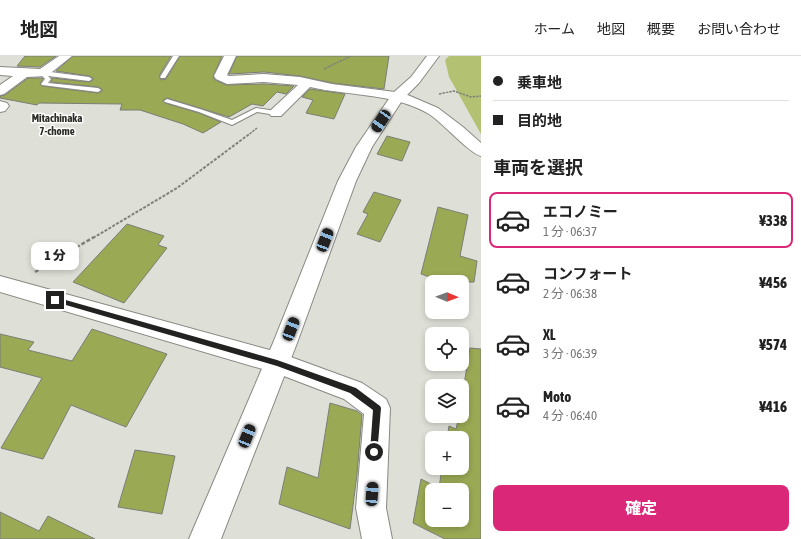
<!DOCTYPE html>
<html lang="ja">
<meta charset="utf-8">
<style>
body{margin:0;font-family:"Asap Condensed","Noto Sans JP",sans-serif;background:#f2f2f2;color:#222;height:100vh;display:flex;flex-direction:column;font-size:15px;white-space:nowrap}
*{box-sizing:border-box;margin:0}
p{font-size:13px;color:#767676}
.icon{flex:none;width:22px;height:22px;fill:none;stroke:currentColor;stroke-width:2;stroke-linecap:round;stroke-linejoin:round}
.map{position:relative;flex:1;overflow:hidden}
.panel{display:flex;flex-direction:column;background:#fff;width:320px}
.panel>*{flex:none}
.guide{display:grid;align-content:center;height:88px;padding:0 12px;background:#fff}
.needle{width:26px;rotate:91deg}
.fabs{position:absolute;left:425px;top:219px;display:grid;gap:8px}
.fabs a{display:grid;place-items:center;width:44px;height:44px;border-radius:8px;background:#fff;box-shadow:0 2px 6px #0003;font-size:20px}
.end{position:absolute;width:18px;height:18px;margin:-9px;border:5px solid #222320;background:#fff;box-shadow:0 0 0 2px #fff}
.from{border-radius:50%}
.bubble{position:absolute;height:28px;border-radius:8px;background:#fff;box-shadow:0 2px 6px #0003;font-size:13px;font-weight:800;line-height:28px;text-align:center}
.car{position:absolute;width:12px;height:24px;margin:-12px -6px;border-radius:5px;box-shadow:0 0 3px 1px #0007;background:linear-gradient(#222 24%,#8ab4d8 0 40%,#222 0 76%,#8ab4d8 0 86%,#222 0)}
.guide b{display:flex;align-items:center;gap:14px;height:38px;font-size:15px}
.guide b+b{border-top:1px solid #e0e0e0}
.guide i{width:10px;height:10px;background:#222}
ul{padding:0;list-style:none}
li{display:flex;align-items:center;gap:12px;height:56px;margin:0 8px 6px;padding:0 4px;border:2px solid transparent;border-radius:8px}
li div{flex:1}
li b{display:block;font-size:15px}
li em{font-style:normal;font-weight:800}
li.selected{border-color:#db2777}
li>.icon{width:36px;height:36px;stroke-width:1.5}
h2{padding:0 12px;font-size:18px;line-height:48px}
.button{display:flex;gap:8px;margin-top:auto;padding:8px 12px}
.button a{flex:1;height:46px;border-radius:8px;background:#db2777;color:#fff;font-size:16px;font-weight:800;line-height:46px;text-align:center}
header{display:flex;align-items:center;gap:24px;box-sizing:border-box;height:56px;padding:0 20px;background:#fff;border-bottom:1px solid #e0e0e0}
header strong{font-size:19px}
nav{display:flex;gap:22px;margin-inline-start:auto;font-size:14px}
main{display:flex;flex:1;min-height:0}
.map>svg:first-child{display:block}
.green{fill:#b3c272}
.building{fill:#99a954;stroke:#7b7d76;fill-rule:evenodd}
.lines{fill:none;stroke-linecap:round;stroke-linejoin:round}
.lane-casing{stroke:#878982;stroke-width:2}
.street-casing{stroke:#878982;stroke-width:2}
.secondary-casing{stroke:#878982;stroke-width:2}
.path-far2{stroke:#7f817b;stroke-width:1.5;stroke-dasharray:2.5 1;stroke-linecap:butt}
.path-far1{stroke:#7f817b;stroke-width:2;stroke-dasharray:3 1.5;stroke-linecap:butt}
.path{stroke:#7f817b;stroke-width:2.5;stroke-dasharray:4 2;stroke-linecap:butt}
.lane{fill:#fff;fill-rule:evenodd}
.street{fill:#fff;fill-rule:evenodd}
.secondary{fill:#fff;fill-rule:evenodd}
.route{fill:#222320}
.labels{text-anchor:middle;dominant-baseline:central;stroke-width:3;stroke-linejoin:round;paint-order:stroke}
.far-neighbourhood-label{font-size:11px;font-weight:bold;fill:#2b2d26;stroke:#fff}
</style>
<header>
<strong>地図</strong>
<nav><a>ホーム</a><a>地図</a><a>概要</a><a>お問い合わせ</a></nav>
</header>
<main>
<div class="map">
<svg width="481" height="483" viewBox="0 0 481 483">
<rect width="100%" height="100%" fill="#dee0d7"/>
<path class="green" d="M 449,0 L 481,0 L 481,78 L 449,21 L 445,4 Z"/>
<path class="building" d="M 25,0 L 56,0 L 40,11 L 17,10 Z
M 73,0 L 171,0 L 159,20 L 161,24 L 166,23 L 180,0 L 222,0 L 213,21 L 215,24 L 226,29 L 264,28 L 294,30 L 286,38 L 277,36 L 263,50 L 252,48 L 229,61 L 167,42 L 163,44 L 165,47 L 199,57 L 221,66 L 203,77 L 183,68 L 140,54 L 120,54 L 122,48 L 39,47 L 37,49 L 0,42 L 0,40 L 5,39 L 28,22 L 42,22 L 43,23 L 40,28 L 42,30 L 98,37 L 102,35 L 102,33 L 98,31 L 51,26 L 52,22 L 89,26 L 93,24 L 93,22 L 89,20 L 56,15 Z
M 237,0 L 389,0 L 384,33 L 332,27 L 300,20 L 264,16 L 229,18 Z
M 310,33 L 345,38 L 334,63 L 306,57 L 313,44 L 302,41 Z
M 387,80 L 410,86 L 402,105 L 377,98 Z
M 374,136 L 401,144 L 380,186 L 357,178 L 368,158 L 363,156 Z
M 438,151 L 468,159 L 460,200 L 477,205 L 474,226 L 444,226 L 421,218 Z
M 127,168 L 164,180 L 158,189 L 167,192 L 124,247 L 73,226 Z
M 92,273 L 167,298 L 126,371 L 71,349 L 43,403 L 1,392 L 42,322 L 0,311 L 0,278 L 34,286 L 28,294 L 72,305 Z
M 470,292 L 481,293 L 481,483 L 445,483 L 413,467 L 421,423 L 439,432 L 442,412 L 462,412 L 462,382 L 447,382 L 449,370 L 456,373 L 459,360 L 462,360 L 462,341 ZM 432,434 L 462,434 L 462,464 L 432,464 Z
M 330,347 L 357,355 L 362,359 L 357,418 L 350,473 L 279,448 L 287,411 L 318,422 Z
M 135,394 L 175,400 L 162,458 L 118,451 Z
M 0,456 L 39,475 L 48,460 L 95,483 L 0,483 Z"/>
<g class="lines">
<defs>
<path id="lane" d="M 173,0 L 179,0 L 165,22 L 161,22 L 160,21 Z
M 43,15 L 89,21 L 92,23 L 89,25 L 48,20 L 51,23 L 48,27 L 98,32 L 101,34 L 98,36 L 42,29 L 41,28 L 45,23 L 40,17 Z
M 167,43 L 203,54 L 232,64 L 256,52 L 276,55 L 280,57 L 276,59 L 257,56 L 232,69 L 199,56 L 165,46 L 164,45 Z"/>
<path id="street" d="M 59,0 L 72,0 L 47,20 L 27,21 L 4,38 L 0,39 L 0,29 L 13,20 L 0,19 L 0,11 L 40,13 Z
M 224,0 L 236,0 L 227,19 L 229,20 L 264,18 L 300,21 L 332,28 L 403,37 L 438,52 L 463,71 L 481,87 L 481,100 C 469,97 443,67 429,58 C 394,37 349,40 310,31 L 281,60 L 271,60 L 269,57 L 271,54 L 298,29 L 264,26 L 227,28 L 216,23 L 214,20 Z
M 0,45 L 7,47 L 9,50 L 5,55 L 0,56 Z
M 0,220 L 277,296 L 362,327 L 386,343 L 390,352 L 386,452 L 392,483 L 362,483 L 356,452 L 364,358 L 344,343 L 276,317 L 0,236 Z"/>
<path id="secondary" d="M 427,0 L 439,0 L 419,27 L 403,43 L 372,91 L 356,125 L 297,287 L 221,483 L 189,483 L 273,287 L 338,125 L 356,91 L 393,37 L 411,21 Z"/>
</defs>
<use href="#lane" class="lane-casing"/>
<use href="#street" class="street-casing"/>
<use href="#secondary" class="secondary-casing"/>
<path class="path-far2" d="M 324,13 L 351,0
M 439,38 L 454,35 L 471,41 L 481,40
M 247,80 L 257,72"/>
<path class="path-far1" d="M 93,182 L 177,132 L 248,79"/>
<path class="path" d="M 35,216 L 94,181"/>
<use href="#lane" class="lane"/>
<use href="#street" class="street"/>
<use href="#secondary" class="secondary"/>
</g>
<path class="route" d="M 55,241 L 277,304 L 356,332 L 380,350 L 381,352 L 377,399 L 374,401 L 371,399 L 370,396 L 373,354 L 350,337 L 277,310 L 52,245 L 51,244 Z"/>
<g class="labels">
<g class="far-neighbourhood-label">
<text x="57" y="62">Mitachinaka<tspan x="57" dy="13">7-chome</tspan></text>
</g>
</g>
</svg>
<div class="fabs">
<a><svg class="needle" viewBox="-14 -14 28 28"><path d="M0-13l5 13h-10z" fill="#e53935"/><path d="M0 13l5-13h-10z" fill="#767676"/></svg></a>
<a><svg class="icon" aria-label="locate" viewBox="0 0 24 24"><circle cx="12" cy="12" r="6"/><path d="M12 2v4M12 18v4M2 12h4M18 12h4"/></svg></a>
<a><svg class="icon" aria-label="layers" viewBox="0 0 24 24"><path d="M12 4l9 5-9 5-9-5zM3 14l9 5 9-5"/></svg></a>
<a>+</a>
<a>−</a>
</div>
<i class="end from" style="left:374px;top:396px"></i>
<i class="end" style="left:55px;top:244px"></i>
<div class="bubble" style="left:31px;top:186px;width:48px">1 分</div>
<i class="car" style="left:381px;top:65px;rotate:214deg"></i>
<i class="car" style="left:325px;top:184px;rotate:21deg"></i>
<i class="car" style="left:291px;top:273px;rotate:21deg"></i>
<i class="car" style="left:247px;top:380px;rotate:22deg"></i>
<i class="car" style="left:372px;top:438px;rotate:4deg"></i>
</div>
<section class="panel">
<div class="guide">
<b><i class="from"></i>乗車地</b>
<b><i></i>目的地</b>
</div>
<h2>車両を選択</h2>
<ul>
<li class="selected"><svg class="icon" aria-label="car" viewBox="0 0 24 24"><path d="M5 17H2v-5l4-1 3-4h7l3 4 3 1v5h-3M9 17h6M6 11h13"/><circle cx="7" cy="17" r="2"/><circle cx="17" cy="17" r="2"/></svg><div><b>エコノミー</b><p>1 分 · 06:37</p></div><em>¥338</em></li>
<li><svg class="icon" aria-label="car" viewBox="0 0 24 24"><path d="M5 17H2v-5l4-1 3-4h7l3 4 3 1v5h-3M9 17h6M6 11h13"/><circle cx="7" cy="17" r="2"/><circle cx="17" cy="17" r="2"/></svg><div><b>コンフォート</b><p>2 分 · 06:38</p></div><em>¥456</em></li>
<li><svg class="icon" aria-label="car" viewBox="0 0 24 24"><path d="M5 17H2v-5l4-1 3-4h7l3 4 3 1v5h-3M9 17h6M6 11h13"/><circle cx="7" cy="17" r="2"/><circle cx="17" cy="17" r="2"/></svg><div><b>XL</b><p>3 分 · 06:39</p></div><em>¥574</em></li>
<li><svg class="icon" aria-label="car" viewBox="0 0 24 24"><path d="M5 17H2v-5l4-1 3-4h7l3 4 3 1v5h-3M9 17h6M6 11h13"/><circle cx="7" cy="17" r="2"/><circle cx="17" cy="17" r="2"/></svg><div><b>Moto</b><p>4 分 · 06:40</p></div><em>¥416</em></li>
</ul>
<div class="button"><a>確定</a></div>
</section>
</main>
